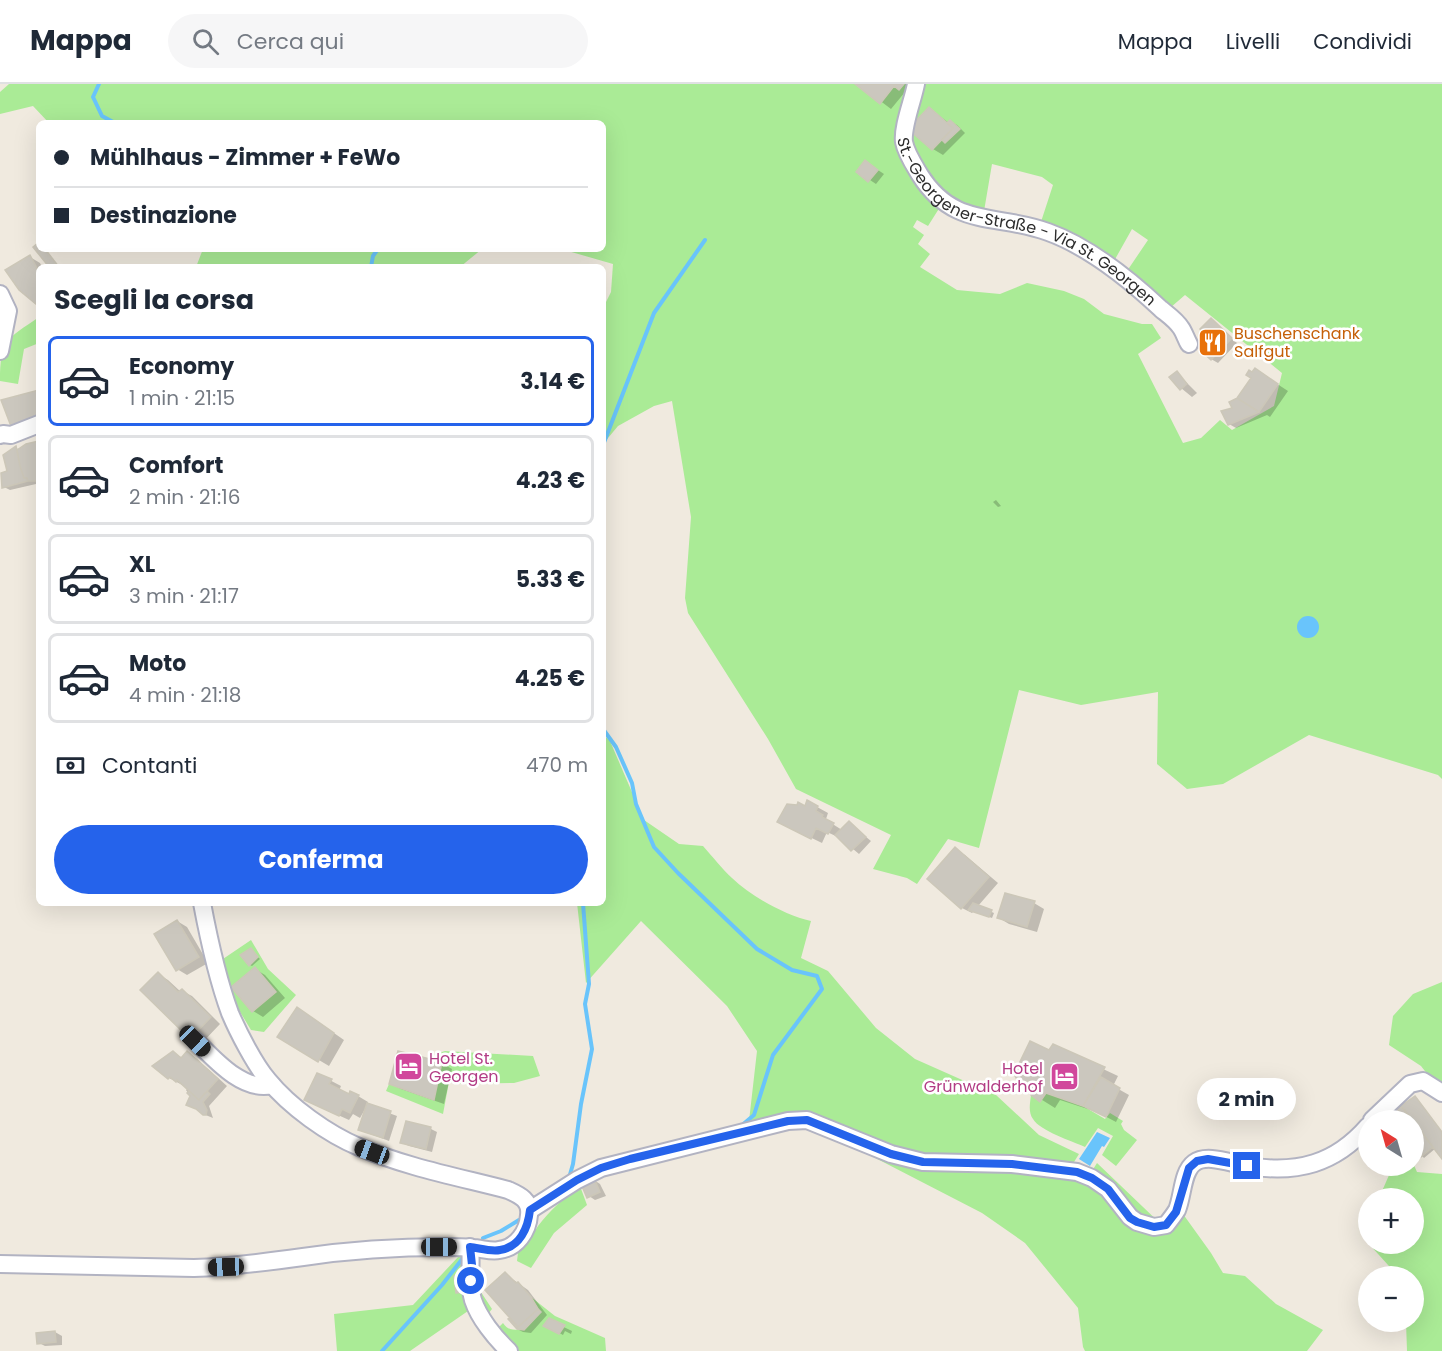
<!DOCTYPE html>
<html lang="it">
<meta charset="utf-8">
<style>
body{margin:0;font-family:Poppins,sans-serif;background:#f6f6f7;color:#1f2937;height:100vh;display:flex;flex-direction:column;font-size:22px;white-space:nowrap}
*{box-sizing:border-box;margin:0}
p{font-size:20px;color:#747a83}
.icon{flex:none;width:33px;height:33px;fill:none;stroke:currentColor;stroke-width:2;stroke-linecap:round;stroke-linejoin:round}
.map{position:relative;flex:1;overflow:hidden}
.panel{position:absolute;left:36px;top:180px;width:570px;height:642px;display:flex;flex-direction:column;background:#fff;border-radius:9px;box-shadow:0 6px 24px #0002}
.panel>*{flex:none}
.banner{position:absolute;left:36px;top:36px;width:570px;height:132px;border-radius:9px;box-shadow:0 6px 24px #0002;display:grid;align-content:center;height:132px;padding:0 18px;background:#fff}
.needle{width:39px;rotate:323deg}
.controls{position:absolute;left:1358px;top:1026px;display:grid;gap:12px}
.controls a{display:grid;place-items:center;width:66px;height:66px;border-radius:50%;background:#fff;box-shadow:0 6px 24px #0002;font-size:30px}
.end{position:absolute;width:27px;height:27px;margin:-14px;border:8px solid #2563eb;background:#fff;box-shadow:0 0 0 3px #fff}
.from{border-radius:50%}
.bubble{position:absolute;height:42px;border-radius:21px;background:#fff;box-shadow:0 6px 24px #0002;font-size:20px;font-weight:700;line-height:42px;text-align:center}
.car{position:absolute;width:18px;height:36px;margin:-18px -9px;border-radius:8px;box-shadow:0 0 4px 2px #0007;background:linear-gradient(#222 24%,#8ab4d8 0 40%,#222 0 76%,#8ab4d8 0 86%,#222 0)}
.banner b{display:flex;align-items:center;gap:21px;height:57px;font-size:22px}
.banner b+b{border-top:2px solid #e0e1e3}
.banner i{width:15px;height:15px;background:#1f2937}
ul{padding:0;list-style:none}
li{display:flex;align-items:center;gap:18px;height:90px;margin:0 12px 9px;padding:0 6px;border:3px solid #e0e1e3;border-radius:9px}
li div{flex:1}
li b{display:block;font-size:22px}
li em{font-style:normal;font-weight:700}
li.on{border-color:#2563eb}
li>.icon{width:54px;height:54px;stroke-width:1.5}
h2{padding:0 18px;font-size:27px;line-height:72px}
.pay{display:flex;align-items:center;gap:15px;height:66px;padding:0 18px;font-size:22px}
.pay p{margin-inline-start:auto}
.button{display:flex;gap:12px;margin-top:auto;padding:12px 18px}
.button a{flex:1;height:69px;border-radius:36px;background:#2563eb;color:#fff;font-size:24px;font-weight:700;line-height:69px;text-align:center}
header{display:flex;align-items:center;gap:36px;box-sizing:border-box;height:84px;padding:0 30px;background:#fff;border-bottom:2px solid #e0e1e3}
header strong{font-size:28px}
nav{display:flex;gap:33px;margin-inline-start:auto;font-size:21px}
.search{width:420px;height:54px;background:#f6f6f7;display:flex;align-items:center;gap:15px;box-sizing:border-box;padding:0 21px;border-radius:33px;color:#747a83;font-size:22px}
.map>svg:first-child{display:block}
.green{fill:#aaeb96;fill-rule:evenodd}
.water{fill:#69c4fb}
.shadow{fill:#0003}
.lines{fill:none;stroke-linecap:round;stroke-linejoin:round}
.stream{stroke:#69c4fb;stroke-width:4}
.building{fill:#cbc7be;stroke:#ccc7b8;stroke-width:1.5}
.minor-casing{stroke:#b2b3c2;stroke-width:20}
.minor{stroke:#fff;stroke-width:16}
.route{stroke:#2563eb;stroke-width:8}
.labels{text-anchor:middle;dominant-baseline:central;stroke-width:5;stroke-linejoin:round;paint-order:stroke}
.street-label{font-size:16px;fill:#2d2d2d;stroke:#fff}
.food-label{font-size:16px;fill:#c56008;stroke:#fff;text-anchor:start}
.hotel-label{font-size:16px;fill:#b23c85;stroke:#fff;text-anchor:start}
</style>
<header>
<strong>Mappa</strong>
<div class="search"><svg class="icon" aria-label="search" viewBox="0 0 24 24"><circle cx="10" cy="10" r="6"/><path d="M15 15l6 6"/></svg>Cerca qui</div>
<nav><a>Mappa</a><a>Livelli</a><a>Condividi</a></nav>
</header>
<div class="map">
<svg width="1442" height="1267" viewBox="0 0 1442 1267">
<rect width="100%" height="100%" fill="#f0eadf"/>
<path class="green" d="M 9,0 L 1442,0 L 1442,695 L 1438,691 L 1309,651 L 1223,700 L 1187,705 L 1157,680 L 1158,608 L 1081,621 L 1019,606 L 979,764 L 948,755 L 917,800 L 907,794 L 873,785 L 891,751 L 796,705 L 768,655 L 688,529 L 685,514 L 691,433 L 672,317 L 654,322 L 618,342 L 603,360 L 603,224 L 611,208 L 613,180 L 561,165 L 603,165 L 603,39 L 49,39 L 33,22 L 0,30 L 0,8 ZM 992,80 L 1042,93 L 1053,101 L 1038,147 L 1109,186 L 1132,145 L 1148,156 L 1127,187 L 1163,230 L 1185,211 L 1282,289 L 1274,322 L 1232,346 L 1220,336 L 1201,354 L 1183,359 L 1138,270 L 1161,254 L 1152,240 L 1142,240 L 1104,230 L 1084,215 L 1064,207 L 1027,199 L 1000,210 L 957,206 L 920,183 L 930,170 L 918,160 L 924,151 L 913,143 L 917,136 L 928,142 L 940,123 L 982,139 Z
M 203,165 L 482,165 L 460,183 L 196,183 Z
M 39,233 L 39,259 L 24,265 L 18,300 L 0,297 C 0,256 7,255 39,233 Z
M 603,650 L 610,657 L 644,736 L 679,760 L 703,762 C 713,773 722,785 732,794 C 752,813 785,831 811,837 L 801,874 L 828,887 L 876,944 L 915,975 L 996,1011 L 1039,1051 L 1079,1070 L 1074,1078 L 1092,1087 L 1097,1079 L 1165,1144 L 1183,1130 L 1211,1169 L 1223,1189 L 1245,1192 L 1276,1220 L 1323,1246 L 1307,1267 L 1085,1267 L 1083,1263 L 1078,1224 L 1025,1159 L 982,1129 L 825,1048 L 749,1037 L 757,967 L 727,922 L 641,837 L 586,899 L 577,819 L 603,819 Z
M 251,856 L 268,885 L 296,911 L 264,948 L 251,946 L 231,913 L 220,877 Z
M 1442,898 L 1442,1009 L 1421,982 L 1389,961 L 1393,932 L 1413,910 Z
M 445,967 L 533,972 L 540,992 L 514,999 L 458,1000 L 449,998 L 443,1030 L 386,1007 L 389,1000 L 434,1015 L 442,978 L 436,976 L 439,969 Z
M 1046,1009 L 1083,1022 L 1105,1035 L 1110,1029 L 1123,1037 L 1121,1040 L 1124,1046 L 1137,1056 L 1116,1082 L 1102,1071 L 1113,1052 L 1098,1044 L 1085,1063 C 1072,1057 1040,1047 1033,1035 C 1028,1028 1030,1019 1031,1011 L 1040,1017 Z
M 1413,1079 L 1417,1088 L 1442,1090 L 1442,1267 L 1407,1267 L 1406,1238 L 1413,1238 L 1413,1192 L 1398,1192 L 1369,1160 L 1413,1160 L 1413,1114 L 1379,1114 L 1393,1082 L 1413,1082 Z
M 580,1102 L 587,1121 L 554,1149 L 531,1184 L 517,1177 L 518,1169 C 529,1159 530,1154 538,1142 C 550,1126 564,1114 580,1102 Z
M 459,1172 L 469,1178 L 468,1227 L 410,1267 L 337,1267 L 334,1230 L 413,1221 Z
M 478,1176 L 479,1205 L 492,1225 L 488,1230 L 498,1244 L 503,1239 C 509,1248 515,1245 524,1246 L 541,1228 L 531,1213 L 555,1232 L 605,1254 L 606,1267 L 509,1267 L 479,1229 Z"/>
<path class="water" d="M1297 543a11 11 0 1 1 22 0a11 11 0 1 1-22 0Z
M 1097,1048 L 1110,1054 L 1104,1063 L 1102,1062 L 1090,1082 L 1079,1075 Z"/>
<path class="shadow" d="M 858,0 L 919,0 L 910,11 L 905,8 L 891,25 Z
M 929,24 L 949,39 L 950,37 L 957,41 L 965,49 L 943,71 L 933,65 Z
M 872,82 L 884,90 L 876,100 L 858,88 Z
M 30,173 L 40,179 L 42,183 L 39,183 L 39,221 L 20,205 Z
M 1211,236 L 1237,259 L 1218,279 L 1211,275 L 1207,250 Z
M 1177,289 L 1197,309 L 1192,313 L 1181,304 Z
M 1252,290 L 1265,292 L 1288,307 L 1270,333 L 1267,331 L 1236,344 L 1229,340 L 1233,325 L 1237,315 L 1253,293 Z
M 39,358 L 39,402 L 36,400 L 10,406 L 4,403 L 16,364 L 20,366 Z
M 996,416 L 1001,422 L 998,423 L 993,418 Z
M 808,718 L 828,729 L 826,735 L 831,739 L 842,746 L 849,739 L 871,757 L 859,770 L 840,754 L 827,748 L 822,759 L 789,743 L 806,724 Z
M 955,765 L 965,771 L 998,799 L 978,822 L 994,829 L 992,834 L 974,827 L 972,829 L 962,824 L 929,795 Z
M 1034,819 L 1044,825 L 1037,848 L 1009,840 L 999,834 Z
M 177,837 L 187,843 L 208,879 L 187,891 L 177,885 Z
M 251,866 L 260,875 L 252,882 L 250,881 Z
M 255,885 L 265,891 L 285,914 L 263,933 L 253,927 Z
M 158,890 L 168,896 L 181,908 L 182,907 L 192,912 L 220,940 L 201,960 Z
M 308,931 L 344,956 L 329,982 L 280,953 Z
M 1054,962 L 1118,992 L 1113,1002 L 1129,1011 L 1116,1038 L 1097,1028 L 1060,1016 L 1055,1024 L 1023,1004 Z
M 173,969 L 183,974 L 187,969 L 197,975 L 227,1002 L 209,1022 L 213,1034 L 203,1030 L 186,1006 L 188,1004 L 169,994 L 154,982 Z
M 399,969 L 442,979 L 452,985 L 444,1020 L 401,1005 L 391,1000 Z
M 318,990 L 341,1002 L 339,1007 L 349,1012 L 358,1012 L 368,1018 L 367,1021 L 397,1032 L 389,1057 L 360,1046 L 366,1028 L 364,1027 L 360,1034 L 353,1030 L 349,1036 L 316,1021 Z
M 1415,1014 L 1442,1048 L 1442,1072 L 1436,1064 L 1424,1074 L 1422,1072 L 1413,1061 L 1413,1036 L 1394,1036 L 1390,1032 Z
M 407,1039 L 431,1045 L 437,1048 L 432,1068 L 409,1062 L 402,1059 Z
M 594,1096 L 600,1100 L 606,1112 L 595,1116 L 589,1112 Z
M 505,1190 L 528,1206 L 547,1231 L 531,1249 L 523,1248 L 517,1245 Z
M 549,1236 L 572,1247 L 571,1250 L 565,1247 L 563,1251 L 545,1241 Z
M 55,1248 L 62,1252 L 62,1261 L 45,1262 L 39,1259 Z"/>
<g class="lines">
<path class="stream" d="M 99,0 L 93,13 L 102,32 L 115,39
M 371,183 L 373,172 L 378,165
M 603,361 L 654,229 L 705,156
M 603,645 L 616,663 L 632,699 L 636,720 L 654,763 L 678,789 L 757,865 L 792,886 L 817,892 L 822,905 L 773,971 L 754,1031 L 741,1042
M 569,1094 L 573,1080 L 581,1020 L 592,965 L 585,920 L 589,900 L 583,819
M 483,1154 L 501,1147 L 519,1136
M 382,1267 L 442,1201 L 463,1174"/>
</g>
<path class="building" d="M 855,0 L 904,0 L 899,6 L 894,2 L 880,20 Z
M 929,23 L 953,44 L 932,66 L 908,45 Z
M 950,36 L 960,45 L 945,59 L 942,56 L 953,44 L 947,39 Z
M 865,76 L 878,86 L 868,98 L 856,88 Z
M 39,158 L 39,165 L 45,165 L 59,183 L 49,183 L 33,163 Z
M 30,171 L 39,188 L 39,218 L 37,221 L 19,206 L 5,186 Z
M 1211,234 L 1232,254 L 1211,276 L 1195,261 L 1205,250 L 1200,245 Z
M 1255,284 L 1278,300 L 1259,328 L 1237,314 L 1251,294 L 1246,291 L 1249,286 L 1252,288 Z
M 1177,287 L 1187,300 L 1180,306 L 1169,293 Z
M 39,306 L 39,339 L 12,345 L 1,316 Z
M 1237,314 L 1259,328 L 1228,341 L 1221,327 L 1232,324 L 1229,318 Z
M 39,357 L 39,397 L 28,397 L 27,394 L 24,394 L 20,382 L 17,366 L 26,360 Z
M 16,362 L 20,382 L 24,394 L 27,394 L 28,397 L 2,404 L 1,389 L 7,387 L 3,371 Z
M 807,716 L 818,722 L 816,727 L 823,731 L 822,733 L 834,739 L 828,750 L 816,744 L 811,755 L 777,738 L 787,720 L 797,721 L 798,718 L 805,722 Z
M 849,737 L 866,753 L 851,767 L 835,751 Z
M 955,763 L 989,793 L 961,825 L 927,795 Z
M 1005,809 L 1035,817 L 1027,843 L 997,834 Z
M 973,819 L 992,826 L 989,833 L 968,826 Z
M 177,836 L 199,873 L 176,887 L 154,850 Z
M 251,864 L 258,873 L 249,882 L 240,871 Z
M 255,883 L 276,908 L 252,928 L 231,903 Z
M 158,888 L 178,908 L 182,905 L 211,933 L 190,955 L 140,906 Z
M 297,923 L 334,949 L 318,978 L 277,953 Z
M 1030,957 L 1049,966 L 1053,960 L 1105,983 L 1083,1022 L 1046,1009 L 1040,1018 L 1031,1011 L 1033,1009 L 1022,1005 L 1014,990 Z
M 173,967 L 181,974 L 187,967 L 218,995 L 199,1016 L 177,996 L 176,998 L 170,993 L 168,995 L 152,982 Z
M 398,967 L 442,978 L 434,1016 L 389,1000 Z
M 317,989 L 332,995 L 329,1000 L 349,1010 L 350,1007 L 359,1011 L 350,1029 L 342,1025 L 339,1032 L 304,1016 Z
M 1101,993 L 1120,1004 L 1106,1033 L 1083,1022 Z
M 189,1007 L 199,1016 L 207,1007 L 210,1010 L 203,1018 L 207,1026 L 206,1031 L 203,1031 L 196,1025 L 186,1021 L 190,1012 L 187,1009 Z
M 1415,1012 L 1442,1048 L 1442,1075 L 1401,1022 Z
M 367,1019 L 391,1027 L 383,1054 L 358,1046 Z
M 1401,1022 L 1413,1036 L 1392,1036 L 1388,1032 Z
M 406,1037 L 431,1043 L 426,1065 L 400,1059 Z
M 1413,1037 L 1433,1063 L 1421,1073 L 1413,1063 Z
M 594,1094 L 600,1108 L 587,1114 L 581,1100 Z
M 505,1188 L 516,1199 L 518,1198 L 531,1213 L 538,1225 L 518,1243 L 485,1206 Z
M 464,1190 L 468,1208 L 456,1209 L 454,1192 Z
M 538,1225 L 541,1228 L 524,1246 L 517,1245 L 508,1235 L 510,1234 L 518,1243 Z
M 549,1234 L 565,1241 L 559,1250 L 543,1242 Z
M 55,1247 L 56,1258 L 37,1260 L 36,1249 Z"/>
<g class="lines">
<defs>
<g id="minor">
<path id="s1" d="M 916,0 C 913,16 902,43 904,58 C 906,69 914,81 920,91 C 954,145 997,129 1048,148 C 1090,163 1129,195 1161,225 C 1167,230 1176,236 1181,244 C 1184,248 1186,255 1189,260"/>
<path d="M 0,210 L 8,227 L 0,267"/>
<path d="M 0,351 L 3,350 L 11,351 L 39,340"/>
<path d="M 196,957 C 215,976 243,1008 272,1001"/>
<path d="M 1372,1036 L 1410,1000 L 1423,997 L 1442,1009"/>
<path d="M 530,1126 L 577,1096 L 601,1084 L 788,1037 L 807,1036 L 891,1070 L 923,1078 L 1012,1080 L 1077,1088 L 1092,1094 L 1108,1105 L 1130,1133 L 1137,1138 L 1154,1143 L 1166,1141 C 1170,1136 1174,1131 1177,1126 C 1183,1112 1182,1088 1194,1079 C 1207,1069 1232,1080 1248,1082 C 1297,1090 1335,1080 1368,1042"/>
<path d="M 470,1163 C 472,1180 468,1200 473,1216 C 479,1234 495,1254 509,1267"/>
<path d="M 0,1180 L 194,1184 C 231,1183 267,1178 303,1173 C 350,1166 398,1163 445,1163 C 454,1163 463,1163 472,1164 C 481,1164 491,1168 499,1166 C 517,1164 528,1147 529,1131 C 531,1116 519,1111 508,1106 C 458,1093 406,1083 359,1063 C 328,1050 290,1023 268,996 C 255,981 238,948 230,929 C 217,894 209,856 202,819"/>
</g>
</defs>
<use href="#minor" class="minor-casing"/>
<use href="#minor" class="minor"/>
</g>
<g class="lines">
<path class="route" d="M 471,1197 L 472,1181 L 470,1163 C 479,1164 491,1168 500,1166 C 520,1163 528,1144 530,1126 L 577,1096 L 601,1084 L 630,1075 L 788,1037 L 807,1036 L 891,1070 L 923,1078 L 1012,1080 L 1077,1088 L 1092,1094 L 1108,1105 L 1130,1134 L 1137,1138 L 1154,1143 L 1166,1141 L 1176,1128 L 1189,1084 L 1197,1077 L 1208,1075 L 1247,1082"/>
</g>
<defs>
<symbol id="restaurant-square" viewBox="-11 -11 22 22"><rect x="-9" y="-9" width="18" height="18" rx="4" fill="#e8710a" stroke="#fff"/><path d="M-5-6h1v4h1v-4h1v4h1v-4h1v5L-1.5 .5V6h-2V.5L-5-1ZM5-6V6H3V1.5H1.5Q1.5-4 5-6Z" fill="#fff"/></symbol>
<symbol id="hotel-square" viewBox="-11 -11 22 22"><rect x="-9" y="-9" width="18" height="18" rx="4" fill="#d1479c" stroke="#fff"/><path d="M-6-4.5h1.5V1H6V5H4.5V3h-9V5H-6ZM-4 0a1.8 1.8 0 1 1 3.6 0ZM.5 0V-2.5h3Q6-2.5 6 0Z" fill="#fff"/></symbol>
</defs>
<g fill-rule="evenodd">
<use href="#restaurant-square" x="1196" y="242" width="33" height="33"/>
<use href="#hotel-square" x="392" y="966" width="33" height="33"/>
<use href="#hotel-square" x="1048" y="976" width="33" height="33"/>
</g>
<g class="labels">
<g class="street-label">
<text stroke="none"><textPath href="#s1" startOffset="212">St.-Georgener-Straße - Via St. Georgen</textPath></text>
</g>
<g class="food-label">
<text x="1234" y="249">Buschenschank<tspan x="1234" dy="18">Salfgut</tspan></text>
</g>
<g class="hotel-label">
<text x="429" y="974">Hotel St.<tspan x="429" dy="18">Georgen</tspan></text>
<text x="1043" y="984" text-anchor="end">Hotel<tspan x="1043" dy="18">Grünwalderhof</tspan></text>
</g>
</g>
</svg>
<div class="controls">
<a><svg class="needle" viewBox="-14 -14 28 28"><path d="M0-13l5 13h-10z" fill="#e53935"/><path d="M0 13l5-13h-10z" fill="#747a83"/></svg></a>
<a>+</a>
<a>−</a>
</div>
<i class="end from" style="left:471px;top:1197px"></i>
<i class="end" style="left:1247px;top:1082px"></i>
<div class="bubble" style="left:1197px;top:994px;width:99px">2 min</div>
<i class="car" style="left:195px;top:957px;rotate:134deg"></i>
<i class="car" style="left:372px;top:1068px;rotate:290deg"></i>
<i class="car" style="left:439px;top:1163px;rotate:90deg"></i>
<i class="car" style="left:226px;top:1183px;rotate:268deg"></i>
<div class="banner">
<b><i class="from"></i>Mühlhaus - Zimmer + FeWo</b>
<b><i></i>Destinazione</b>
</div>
<section class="panel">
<h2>Scegli la corsa</h2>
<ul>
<li class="on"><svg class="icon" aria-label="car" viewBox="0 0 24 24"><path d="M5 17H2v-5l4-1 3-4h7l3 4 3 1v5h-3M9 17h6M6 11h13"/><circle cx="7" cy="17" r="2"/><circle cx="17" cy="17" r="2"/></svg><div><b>Economy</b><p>1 min · 21:15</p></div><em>3.14 €</em></li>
<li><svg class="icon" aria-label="car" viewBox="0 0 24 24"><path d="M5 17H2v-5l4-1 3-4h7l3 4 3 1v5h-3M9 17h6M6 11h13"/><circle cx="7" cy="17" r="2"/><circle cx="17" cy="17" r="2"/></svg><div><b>Comfort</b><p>2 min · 21:16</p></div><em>4.23 €</em></li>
<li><svg class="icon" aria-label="car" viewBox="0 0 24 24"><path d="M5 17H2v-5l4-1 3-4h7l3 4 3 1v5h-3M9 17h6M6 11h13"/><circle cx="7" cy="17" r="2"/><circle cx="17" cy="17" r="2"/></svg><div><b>XL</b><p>3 min · 21:17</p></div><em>5.33 €</em></li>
<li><svg class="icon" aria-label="car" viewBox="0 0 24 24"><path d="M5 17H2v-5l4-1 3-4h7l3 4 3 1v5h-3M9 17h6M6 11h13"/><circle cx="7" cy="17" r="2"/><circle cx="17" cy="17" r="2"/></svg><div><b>Moto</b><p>4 min · 21:18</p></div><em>4.25 €</em></li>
</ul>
<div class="pay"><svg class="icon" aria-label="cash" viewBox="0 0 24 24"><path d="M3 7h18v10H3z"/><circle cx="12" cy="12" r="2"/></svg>Contanti<p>470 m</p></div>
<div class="button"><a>Conferma</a></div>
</section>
</div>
